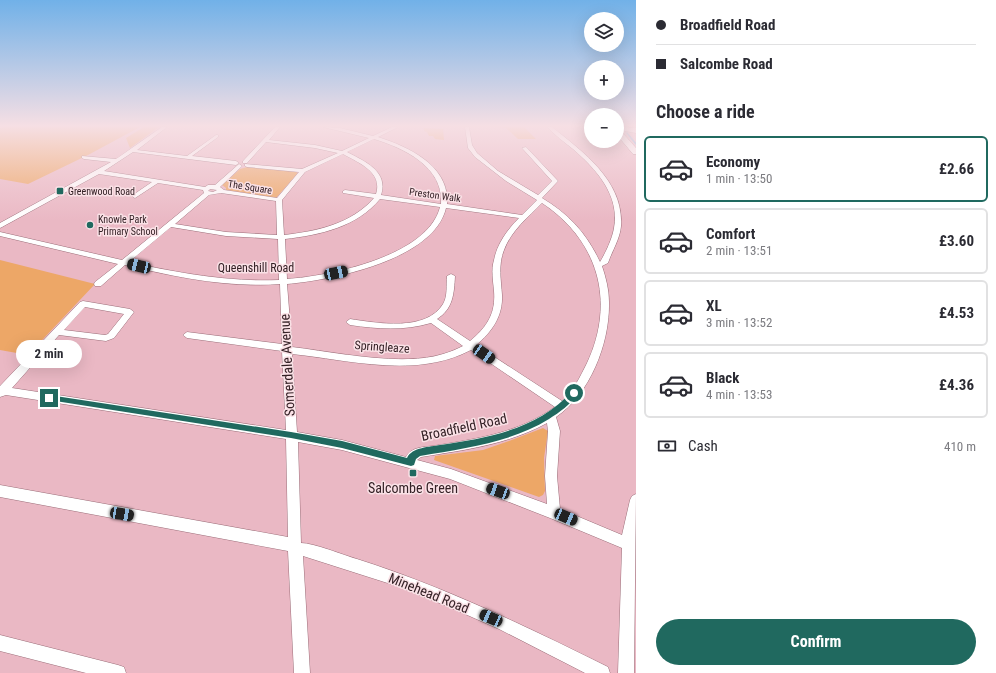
<!DOCTYPE html>
<meta charset="utf-8">
<style>
body{margin:0;font-family:"Roboto Condensed",sans-serif;background:#f2f2f3;color:#2b2b33;height:100vh;display:flex;flex-direction:column;font-size:15px;white-space:nowrap}
*{box-sizing:border-box;margin:0}
p{font-size:13px;color:#7c7c81}
.icon{flex:none;width:22px;height:22px;fill:none;stroke:currentColor;stroke-width:2;stroke-linecap:round;stroke-linejoin:round}
.map{position:relative;flex:1;overflow:hidden}
.drawer{display:flex;flex-direction:column;background:#fff;width:360px}
.drawer>*{flex:none}
.top-card{display:grid;align-content:center;height:88px;padding:0 20px;background:#fff}
.controls{position:absolute;left:584px;top:12px;display:grid;gap:8px}
.controls a{display:grid;place-items:center;width:40px;height:40px;border-radius:50%;background:#fff;box-shadow:0 4px 16px #0002;font-size:20px}
.end{position:absolute;width:18px;height:18px;margin:-9px;border:5px solid #20695f;background:#fff;box-shadow:0 0 0 2px #fff}
.from{border-radius:50%}
.bubble{position:absolute;height:28px;border-radius:14px;background:#fff;box-shadow:0 4px 16px #0002;font-size:13px;font-weight:700;line-height:28px;text-align:center}
.car{position:absolute;width:12px;height:24px;margin:-12px -6px;border-radius:5px;box-shadow:0 0 3px 1px #0007;background:linear-gradient(#222 24%,#8ab4d8 0 40%,#222 0 76%,#8ab4d8 0 86%,#222 0)}
.top-card b{display:flex;align-items:center;gap:14px;height:38px;font-size:15px}
.top-card b+b{border-top:1px solid #e1e1e2}
.top-card i{width:10px;height:10px;background:#2b2b33}
ul{padding:0;list-style:none}
li{display:flex;align-items:center;gap:12px;height:66px;margin:0 8px 6px;padding:0 12px;border:2px solid #e1e1e2;border-radius:6px}
li div{flex:1}
li b{display:block;font-size:15px}
li em{font-style:normal;font-weight:700}
li.active{border-color:#20695f}
li>.icon{width:36px;height:36px;stroke-width:1.5}
h2{padding:0 20px;font-size:18px;line-height:48px}
.pay{display:flex;align-items:center;gap:10px;height:44px;padding:0 20px;font-size:15px}
.pay p{margin-inline-start:auto}
.action{display:flex;gap:8px;margin-top:auto;padding:8px 20px}
.action a{flex:1;height:46px;border-radius:24px;background:#20695f;color:#fff;font-size:16px;font-weight:700;line-height:46px;text-align:center}
main{display:flex;flex:1;min-height:0}
.map>svg:first-child{display:block}
.green{fill:#eda767}
.lines{fill:none;stroke-linecap:round;stroke-linejoin:round}
.stream{stroke:#5eade7;stroke-width:1.5}
.minor-casing{stroke:#9b6e79;stroke-width:1}
.major-casing{stroke:#9b6e79;stroke-width:1}
.highway-casing{stroke:#9b6e79;stroke-width:1}
.minor{fill:#fff;fill-rule:evenodd}
.major{fill:#fff;fill-rule:evenodd}
.highway{fill:#fff;fill-rule:evenodd}
.route{fill:#20695f}
.poi-dot{fill:#20695f;stroke:#fae1e6;stroke-width:1.5}
.labels{text-anchor:middle;dominant-baseline:central;stroke-width:3;stroke-linejoin:round;paint-order:stroke}
.far-street-label{font-size:10px;fill:#342126;stroke:#fae1e6}
.far-poi-label{font-size:10px;fill:#342126;stroke:#fae1e6;text-anchor:start}
.street-label{font-size:12px;fill:#342126;stroke:#fae1e6}
.near-street-label{font-size:14px;fill:#342126;stroke:#fae1e6}
.near-poi-label{font-size:14px;fill:#342126;stroke:#fae1e6}
</style>
<main>
<div class="map">
<svg width="636" height="673" viewBox="0 0 636 673">
<rect width="100%" height="100%" fill="#eab8c4"/>
<path class="green" d="M 4,127 L 140,127 L 88,155 L 28,184 L 0,179 L 0,128 Z
M 144,127 L 159,127 L 130,148 L 126,138 Z
M 497,127 L 524,127 L 536,139 L 518,139 L 506,128 Z
M 424,128 L 443,129 L 444,140 L 435,139 L 433,136 L 429,136 L 427,132 L 424,131 Z
M 251,166 L 296,172 L 298,173 L 276,198 L 226,190 L 226,188 L 222,185 L 240,169 Z
M 0,260 L 95,284 L 28,355 L 0,350 Z
M 543,428 L 548,431 L 544,458 L 545,491 L 543,495 L 539,497 L 434,460 L 435,456 L 483,450 L 509,441 Z"/>
<g class="lines">
<path class="stream" d="M 627,133 L 636,144"/>
<defs>
<path id="minor" d="M 162,127 L 167,127 L 137,150 L 187,156 L 216,135 L 218,135 L 218,137 L 192,156 L 236,161 L 239,163 L 236,165 L 133,152 L 104,171 L 205,187 L 208,185 L 215,185 L 239,164 L 242,166 L 241,167 L 220,187 L 224,190 L 277,198 L 299,172 L 247,167 L 245,166 L 245,164 L 302,169 L 338,153 L 315,148 L 266,142 L 247,163 L 243,163 L 243,161 L 275,127 L 280,127 L 269,140 L 315,145 L 342,151 L 369,138 L 323,127 L 340,128 L 373,136 L 392,127 L 398,127 L 378,137 C 409,147 450,166 447,204 L 522,215 L 537,200 L 506,181 L 475,157 L 468,148 L 465,127 L 469,127 L 472,145 L 477,153 L 498,171 L 538,195 L 552,181 L 522,148 L 526,147 L 558,181 L 542,198 C 569,214 587,234 600,262 C 606,252 612,239 614,228 C 620,195 596,169 573,149 C 564,142 555,135 547,127 L 552,127 C 583,152 624,181 621,226 C 620,239 612,251 608,263 L 602,266 C 606,278 609,290 609,302 C 610,343 590,394 556,417 L 560,431 L 557,476 L 560,509 L 622,535 L 630,500 L 632,496 L 636,494 L 634,673 L 618,673 L 622,548 L 550,518 L 450,479 L 342,450 L 298,442 L 301,543 C 314,543 343,555 357,559 C 445,587 525,626 608,667 L 610,673 L 585,673 L 499,629 L 449,607 L 400,587 L 303,556 L 310,673 L 294,673 L 288,551 L 0,497 L 0,485 L 288,537 L 286,439 L 6,395 L 0,397 L 0,386 L 80,302 L 83,301 L 130,309 L 134,312 L 114,338 L 106,341 L 59,335 L 12,388 L 286,430 L 282,351 L 187,338 L 183,335 L 187,332 L 282,344 L 280,284 C 228,288 176,277 125,265 L 101,286 L 95,286 L 94,284 L 95,282 L 118,264 L 0,236 L 0,232 L 122,260 L 204,193 L 203,190 L 158,183 L 135,198 L 133,197 L 133,195 L 152,182 L 99,174 L 2,227 L 0,228 L 0,223 L 111,162 L 84,159 L 82,158 L 82,156 L 116,159 ZM 374,139 C 404,148 444,167 441,204 L 381,195 C 389,171 364,161 347,152 ZM 343,154 C 359,163 383,172 376,194 L 345,190 L 343,191 L 343,193 L 374,198 C 351,224 318,231 284,235 L 282,200 L 305,172 ZM 210,189 L 217,190 L 213,192 L 208,191 ZM 221,193 L 276,201 L 277,235 L 226,232 L 175,224 L 209,195 ZM 380,199 L 440,207 C 428,256 330,276 287,279 L 285,239 C 320,235 357,227 380,199 ZM 542,203 C 598,240 616,301 587,363 C 580,377 574,390 562,401 L 476,345 C 492,332 503,316 502,295 C 501,280 498,265 504,250 C 511,231 528,217 542,203 ZM 446,208 L 519,218 C 507,230 497,244 494,260 C 491,270 493,280 494,291 C 496,313 487,327 470,341 L 437,319 C 453,309 454,294 455,276 L 451,274 L 447,276 C 446,285 448,296 443,304 C 426,332 377,323 350,319 L 346,322 L 350,325 C 378,329 404,331 431,323 L 463,346 C 457,349 450,352 443,354 C 402,367 335,352 292,347 L 287,284 C 332,280 434,260 446,208 ZM 171,227 L 226,236 L 278,239 L 279,280 C 229,282 178,273 129,262 ZM 85,307 L 124,314 L 108,334 L 105,335 L 64,330 ZM 471,350 L 555,407 C 519,433 476,439 433,446 C 424,447 411,447 406,457 L 342,440 L 297,432 L 292,354 C 350,360 416,379 471,350 ZM 547,423 L 548,431 L 545,476 L 547,504 L 451,469 L 417,460 L 421,457 C 464,450 507,445 547,423 Z
M 0,635 L 118,665 L 124,667 L 126,673 L 86,673 L 0,651 Z"/>
<path id="major" d="M 623,127 L 636,128 L 636,132 L 624,128 Z"/>
<path id="highway" d="M 617,127 L 636,129 L 636,133 L 620,130 L 636,148 L 636,154 L 633,154 L 617,135 Z"/>
</defs>
<use href="#minor" class="minor-casing"/>
<use href="#major" class="major-casing"/>
<use href="#highway" class="highway-casing"/>
<use href="#minor" class="minor"/>
<use href="#major" class="major"/>
<use href="#highway" class="highway"/>
</g>
<linearGradient id="sky" x2="0" y2="1"><stop stop-color="#71b1e8"/><stop offset="0.57" stop-color="#f6dfe4"/><stop offset="1" stop-color="#f6dfe4" stop-opacity="0"/></linearGradient>
<rect width="636" height="221" fill="url(#sky)"/>
<path class="route" d="M 574,390 L 578,393 C 570,405 560,412 549,419 C 510,443 465,448 420,456 L 416,459 L 414,465 L 411,466 L 342,448 L 291,438 L 49,400 L 46,398 L 49,395 L 291,432 L 342,441 L 407,458 C 412,447 430,447 440,445 C 488,438 539,429 572,391 Z"/>
<g class="poi-dot">
<rect x="56" y="187" width="8" height="8" rx="2"/>
<circle cx="90" cy="225" r="4"/>
<rect x="409" y="469" width="8" height="8" rx="2"/>
</g>
<g class="labels">
<g class="far-street-label">
<text transform="translate(250 187) rotate(9)">The Square</text>
<text transform="translate(435 195) rotate(8)">Preston Walk</text>
</g>
<g class="far-poi-label">
<text x="68" y="191">Greenwood Road</text>
<text x="98" y="219">Knowle Park<tspan x="98" dy="12">Primary School</tspan></text>
</g>
<g class="street-label">
<text x="256" y="268">Queenshill Road</text>
<text transform="translate(382 347) rotate(4)">Springleaze</text>
</g>
<g class="near-street-label">
<text transform="translate(287 365) rotate(-93)">Somerdale Avenue</text>
<text transform="translate(464 427) rotate(-12)">Broadfield Road</text>
<text transform="translate(429 593) rotate(22)">Minehead Road</text>
</g>
<g class="near-poi-label">
<text x="413" y="488">Salcombe Green</text>
</g>
</g>
</svg>
<div class="controls">
<a><svg class="icon" aria-label="layers" viewBox="0 0 24 24"><path d="M12 4l9 5-9 5-9-5zM3 14l9 5 9-5"/></svg></a>
<a>+</a>
<a>−</a>
</div>
<i class="end from" style="left:574px;top:393px"></i>
<i class="end" style="left:49px;top:398px"></i>
<div class="bubble" style="left:16px;top:340px;width:66px">2 min</div>
<i class="car" style="left:139px;top:266px;rotate:283deg"></i>
<i class="car" style="left:336px;top:273px;rotate:78deg"></i>
<i class="car" style="left:484px;top:354px;rotate:124deg"></i>
<i class="car" style="left:498px;top:491px;rotate:290deg"></i>
<i class="car" style="left:122px;top:514px;rotate:100deg"></i>
<i class="car" style="left:566px;top:517px;rotate:113deg"></i>
<i class="car" style="left:491px;top:618px;rotate:294deg"></i>
</div>
<section class="drawer">
<div class="top-card">
<b><i class="from"></i>Broadfield Road</b>
<b><i></i>Salcombe Road</b>
</div>
<h2>Choose a ride</h2>
<ul>
<li class="active"><svg class="icon" aria-label="car" viewBox="0 0 24 24"><path d="M5 17H2v-5l4-1 3-4h7l3 4 3 1v5h-3M9 17h6M6 11h13"/><circle cx="7" cy="17" r="2"/><circle cx="17" cy="17" r="2"/></svg><div><b>Economy</b><p>1 min · 13:50</p></div><em>£2.66</em></li>
<li><svg class="icon" aria-label="car" viewBox="0 0 24 24"><path d="M5 17H2v-5l4-1 3-4h7l3 4 3 1v5h-3M9 17h6M6 11h13"/><circle cx="7" cy="17" r="2"/><circle cx="17" cy="17" r="2"/></svg><div><b>Comfort</b><p>2 min · 13:51</p></div><em>£3.60</em></li>
<li><svg class="icon" aria-label="car" viewBox="0 0 24 24"><path d="M5 17H2v-5l4-1 3-4h7l3 4 3 1v5h-3M9 17h6M6 11h13"/><circle cx="7" cy="17" r="2"/><circle cx="17" cy="17" r="2"/></svg><div><b>XL</b><p>3 min · 13:52</p></div><em>£4.53</em></li>
<li><svg class="icon" aria-label="car" viewBox="0 0 24 24"><path d="M5 17H2v-5l4-1 3-4h7l3 4 3 1v5h-3M9 17h6M6 11h13"/><circle cx="7" cy="17" r="2"/><circle cx="17" cy="17" r="2"/></svg><div><b>Black</b><p>4 min · 13:53</p></div><em>£4.36</em></li>
</ul>
<div class="pay"><svg class="icon" aria-label="cash" viewBox="0 0 24 24"><path d="M3 7h18v10H3z"/><circle cx="12" cy="12" r="2"/></svg>Cash<p>410 m</p></div>
<div class="action"><a>Confirm</a></div>
</section>
</main>
